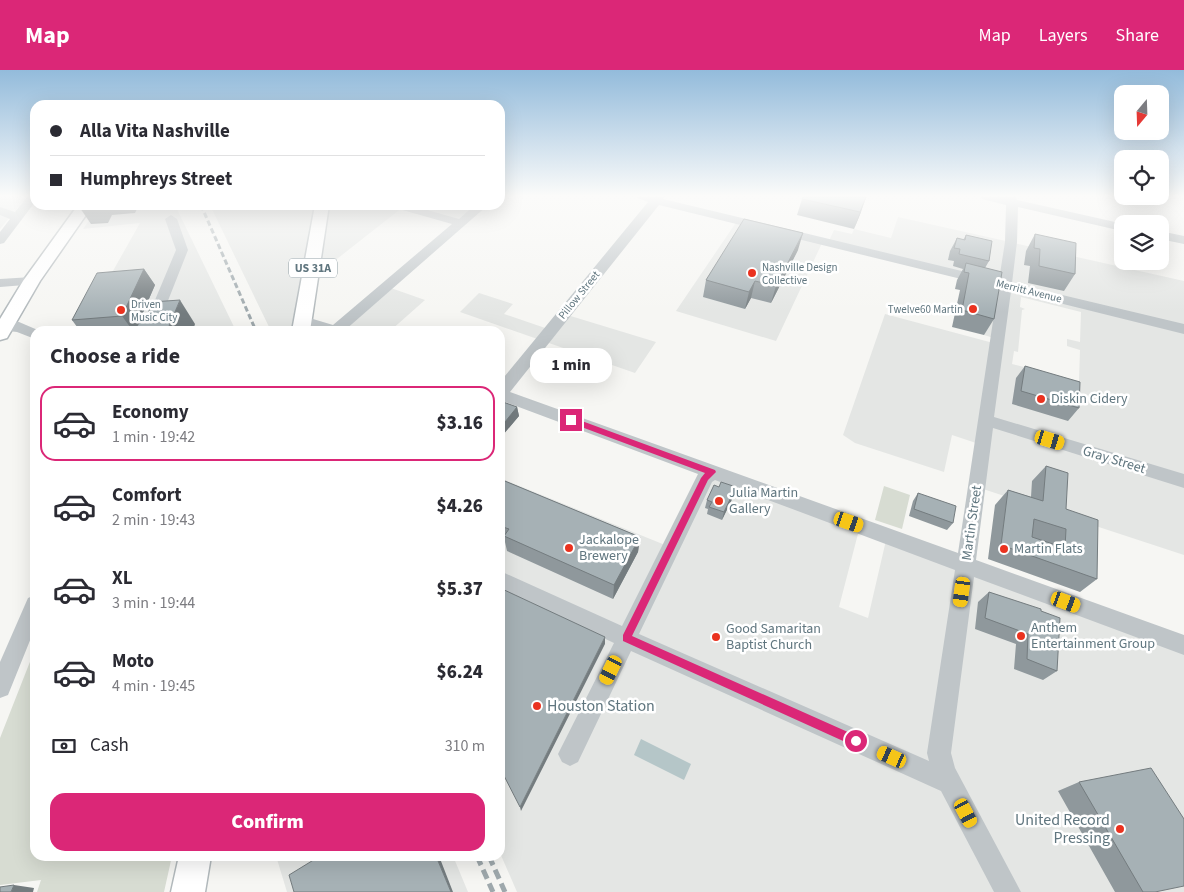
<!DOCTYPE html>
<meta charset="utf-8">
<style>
body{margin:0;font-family:"Source Sans 3",sans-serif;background:#f7f7f7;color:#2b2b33;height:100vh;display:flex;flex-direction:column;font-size:19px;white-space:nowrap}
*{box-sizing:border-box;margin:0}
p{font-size:16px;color:#7c7c81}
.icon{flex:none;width:28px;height:28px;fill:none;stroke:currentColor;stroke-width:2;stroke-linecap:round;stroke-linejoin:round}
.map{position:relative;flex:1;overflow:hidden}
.sheet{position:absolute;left:30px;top:256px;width:475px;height:535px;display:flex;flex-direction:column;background:#fff;border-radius:15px;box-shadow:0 5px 20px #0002}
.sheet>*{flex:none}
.guide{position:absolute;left:30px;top:30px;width:475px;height:110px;border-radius:15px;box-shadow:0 5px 20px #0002;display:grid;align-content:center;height:110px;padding:0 20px;background:#fff}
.needle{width:32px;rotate:199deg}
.buttons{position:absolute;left:1114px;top:15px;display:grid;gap:10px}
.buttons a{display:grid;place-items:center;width:55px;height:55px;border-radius:10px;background:#fff;box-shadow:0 5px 20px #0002;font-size:25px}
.end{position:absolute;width:22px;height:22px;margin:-11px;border:6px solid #db2777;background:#fff;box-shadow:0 0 0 2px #fff}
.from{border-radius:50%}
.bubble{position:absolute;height:35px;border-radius:15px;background:#fff;box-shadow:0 5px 20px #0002;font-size:16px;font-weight:800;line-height:35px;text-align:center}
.car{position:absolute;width:15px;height:30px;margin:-15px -8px;border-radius:6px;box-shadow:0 0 4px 1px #0007;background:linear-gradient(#f5c518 24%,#345 0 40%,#f5c518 0 76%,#345 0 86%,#f5c518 0)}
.guide b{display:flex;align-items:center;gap:18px;height:48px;font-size:19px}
.guide b+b{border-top:1px solid #e1e1e2}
.guide i{width:12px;height:12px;background:#2b2b33}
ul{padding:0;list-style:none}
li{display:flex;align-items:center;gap:15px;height:75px;margin:0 10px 8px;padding:0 10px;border:2px solid transparent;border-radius:15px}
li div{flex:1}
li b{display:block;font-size:19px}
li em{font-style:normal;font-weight:800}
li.selected{border-color:#db2777}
li>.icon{width:45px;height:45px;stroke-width:1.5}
h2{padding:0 20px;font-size:22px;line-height:60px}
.pay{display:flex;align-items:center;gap:12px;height:55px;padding:0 20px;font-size:19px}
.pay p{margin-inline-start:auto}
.action{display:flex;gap:10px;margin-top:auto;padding:10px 20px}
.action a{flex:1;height:58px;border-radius:15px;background:#db2777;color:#fff;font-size:20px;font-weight:800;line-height:58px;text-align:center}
header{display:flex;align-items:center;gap:30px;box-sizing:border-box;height:70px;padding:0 25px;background:#db2777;color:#fff}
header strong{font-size:24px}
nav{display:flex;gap:28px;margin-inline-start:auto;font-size:18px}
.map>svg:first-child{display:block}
.built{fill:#e4e6e4;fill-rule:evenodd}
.green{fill:#d7dcd2}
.water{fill:#b5c6c8}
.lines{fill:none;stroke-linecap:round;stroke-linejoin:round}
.major-casing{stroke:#b2b9bc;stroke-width:3}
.minor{fill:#bfc5c8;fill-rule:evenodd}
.major{fill:#fff;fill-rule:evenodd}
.rail-far1{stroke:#9ea8ac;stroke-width:3;stroke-dasharray:5.5 3;stroke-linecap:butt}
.rail{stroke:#9ea8ac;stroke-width:5;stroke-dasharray:10 5;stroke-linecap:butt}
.wall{fill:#8f989c}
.shaded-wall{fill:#747c7f}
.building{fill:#a6b1b5;stroke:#747c7f;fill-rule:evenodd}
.route{fill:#db2777}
.poi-dot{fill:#ea321f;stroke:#fff;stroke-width:2}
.labels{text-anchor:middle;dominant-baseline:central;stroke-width:5;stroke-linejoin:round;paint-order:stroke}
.far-poi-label{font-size:11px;fill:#60767f;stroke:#fff;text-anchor:start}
.far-street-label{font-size:11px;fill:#60767f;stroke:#fff}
.shield{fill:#fff;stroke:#909fa5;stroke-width:1}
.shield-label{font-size:12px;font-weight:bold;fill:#60767f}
.poi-label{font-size:14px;fill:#60767f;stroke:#fff;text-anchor:start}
.street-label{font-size:14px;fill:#60767f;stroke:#fff}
.near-poi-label{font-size:16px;fill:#60767f;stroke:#fff;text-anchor:start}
</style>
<header>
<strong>Map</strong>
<nav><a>Map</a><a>Layers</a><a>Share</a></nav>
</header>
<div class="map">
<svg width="1184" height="822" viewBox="0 0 1184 822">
<rect width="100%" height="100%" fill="#f6f6f3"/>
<path class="built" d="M 0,127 L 27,127 L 0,159 Z
M 100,135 L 175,135 L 236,261 L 79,261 L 140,153 L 83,159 Z
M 210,135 L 482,135 L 461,153 L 403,137 L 328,196 L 314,192 L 303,250 L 334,261 L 271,261 Z
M 898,147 L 1184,211 L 1184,485 L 977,417 L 982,375 L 952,365 L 944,402 L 855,373 L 843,365 L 885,244 L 997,274 L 997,269 L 984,265 L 993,213 L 828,173 L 834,160 L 852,164 L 854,159 L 891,168 ZM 1021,227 L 1081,242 L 1080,272 L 1067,269 L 1067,276 L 1080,280 L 1079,311 L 1012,294 L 1014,281 L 1018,282 L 1022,240 L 1025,239 L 1020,237 Z
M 737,151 L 823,171 L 776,271 L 676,241 Z
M 388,217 L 425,230 L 390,261 L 335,261 Z
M 479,223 L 513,234 L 504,244 L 551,260 L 564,244 L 656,272 L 635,303 L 460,242 Z
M 712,402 L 860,456 L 839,537 L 868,548 L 887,466 L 1184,575 L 1184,822 L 517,822 L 500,783 L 500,408 L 670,477 Z
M 276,786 L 453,786 L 468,822 L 287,822 Z"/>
<path class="green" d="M 884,416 L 910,425 L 902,459 L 875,450 Z
M 35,579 L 35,786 L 172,786 L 164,822 L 37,822 L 41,810 L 0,815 L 0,668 Z"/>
<path class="water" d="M 641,669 L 691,694 L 684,710 L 634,685 Z"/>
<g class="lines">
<defs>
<path id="major" d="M 78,135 L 93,135 L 40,211 L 7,268 L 0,270 L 0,249 L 23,211 Z
M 315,135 L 329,135 L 310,261 L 292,261 Z
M 179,786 L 211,786 L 205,822 L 171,822 Z"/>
</defs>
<use href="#major" class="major-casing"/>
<path class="minor" d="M 27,127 L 35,127 L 35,132 L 4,173 L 0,174 L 0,162 L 10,149 L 0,145 L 0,137 L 15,142 Z
M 635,127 L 664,127 L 663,129 L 999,210 L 1005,172 L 1006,135 L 982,129 L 981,127 L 1016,127 L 1017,130 L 1124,154 L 1122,161 L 1018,137 L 1017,172 L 1012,213 L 1184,254 L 1184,264 L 1011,221 L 994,347 L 1184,404 L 1184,418 L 993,358 L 976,490 L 1184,565 L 1184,585 L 974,507 L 951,683 L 955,698 L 1021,822 L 994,822 L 941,721 L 631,581 L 578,692 L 570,696 L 562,692 L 558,684 L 562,676 L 614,573 L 500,519 L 500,501 L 622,556 L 698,404 L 500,330 L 500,312 L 648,132 ZM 659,135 L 998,218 L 958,483 L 510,322 ZM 715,410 L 955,500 L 927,683 L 929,691 L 639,564 L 712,412 Z
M 390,135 L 409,135 L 459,149 L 475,135 L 488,135 L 344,261 L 321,261 L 298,253 L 296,250 L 298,247 L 303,246 L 333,255 L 452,154 L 392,137 Z
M 171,145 L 177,149 L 188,180 L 156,261 L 142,261 L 176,180 L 165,149 Z
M 1160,161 L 1184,166 L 1184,174 L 1160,169 Z
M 32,207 L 39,211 L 37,214 L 0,217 L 0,209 Z
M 5,252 L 19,252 L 40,261 L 35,261 L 35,269 L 17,262 L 0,260 L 0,254 Z
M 35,525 L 35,558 L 8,625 L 0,628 L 0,592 L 28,528 Z"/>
<use href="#major" class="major"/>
<path class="rail-far1" d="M 201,135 L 256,261"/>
<path class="rail" d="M 477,786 L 493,822
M 489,786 L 505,822"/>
</g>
<path class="wall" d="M 802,129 L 861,142 L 854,159 L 797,145 Z
M 1035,164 L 1075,204 L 1064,221 L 1028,213 L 1030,196 L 1024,195 L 1026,181 Z
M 966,165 L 989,191 L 985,198 L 994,249 L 984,265 L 952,257 L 960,220 L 955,219 L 957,210 L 963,199 L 953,196 L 954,191 L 948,190 L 950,181 L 957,168 L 963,170 Z
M 798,180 L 771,233 L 751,228 L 745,239 L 703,227 L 706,210 Z
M 144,199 L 155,215 L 135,261 L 80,261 L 72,250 Z
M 1025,296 L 1079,338 L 1068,351 L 1012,334 L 1016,308 Z
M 500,336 L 517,337 L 519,346 L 502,366 L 500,365 Z
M 1046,396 L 1097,509 L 1080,522 L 988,489 L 995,435 L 1008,420 L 1031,427 L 1032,411 Z
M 500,409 L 640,467 L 638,482 L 613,529 L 507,481 L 505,472 L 500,470 Z
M 719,417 L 736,417 L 734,425 L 722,450 L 707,444 L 708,439 L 705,438 L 707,430 Z
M 918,423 L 953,453 L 947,460 L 909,446 L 913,431 Z
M 989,522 L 1041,541 L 1057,601 L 1043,610 L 1014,599 L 1016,574 L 975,559 L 978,532 Z
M 1079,712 L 1155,822 L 1115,822 L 1058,721 Z"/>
<path class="shaded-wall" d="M 866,127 L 861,142 L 854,159 L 860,142 Z
M 98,135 L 139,135 L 135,143 L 112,145 L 108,153 L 91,154 L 80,138 Z
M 803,163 L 798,180 L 771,233 L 776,216 Z
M 144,199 L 155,215 L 135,261 L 133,261 L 122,246 Z
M 755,211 L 751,228 L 745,239 L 749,222 Z
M 180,230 L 195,254 L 193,261 L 167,261 Z
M 517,337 L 519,346 L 502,366 L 501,357 Z
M 736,417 L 734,425 L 722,450 L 724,442 Z
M 640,467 L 638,482 L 613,529 L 614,515 Z
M 605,567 L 605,574 L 521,741 L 520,737 Z
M 436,786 L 439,786 L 453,822 L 451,822 Z
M 14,815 L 34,818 L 33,822 L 11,822 Z"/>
<path class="building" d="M 803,127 L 866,127 L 860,142 L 802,129 Z
M 82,135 L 98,135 L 98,136 L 80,138 Z
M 744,149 L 803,163 L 776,216 L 755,211 L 749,222 L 706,210 Z
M 1035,164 L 1076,173 L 1075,204 L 1039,196 L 1040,179 L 1034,178 Z
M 966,165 L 992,171 L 989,191 L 959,184 L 960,179 L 954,178 L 957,168 L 965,170 Z
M 966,193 L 1002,202 L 994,249 L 962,240 L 969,203 L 964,202 Z
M 144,199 L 122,246 L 72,250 L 97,203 Z
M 180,230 L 167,261 L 135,261 L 143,244 L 148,244 L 152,232 Z
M 1025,296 L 1080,312 L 1079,338 L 1021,321 Z
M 503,332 L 517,337 L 501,357 L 500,357 L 500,336 Z
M 1046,396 L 1068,403 L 1066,439 L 1098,450 L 1097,509 L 1001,475 L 1008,420 L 1043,431 ZM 1034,449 L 1066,459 L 1065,478 L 1032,467 Z
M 500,409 L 640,467 L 614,515 L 504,466 L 509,459 L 500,456 Z
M 721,412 L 736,417 L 724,442 L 709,437 L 712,432 L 707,430 L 714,415 L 719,417 Z
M 918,423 L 956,436 L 953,453 L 914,439 Z
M 500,518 L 605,567 L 520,737 L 500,698 Z
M 989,522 L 1041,539 L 1041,541 L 1060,548 L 1057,601 L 1027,589 L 1028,564 L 985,548 Z
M 1151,698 L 1184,749 L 1184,816 L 1155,822 L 1143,822 L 1079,712 Z
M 320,786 L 436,786 L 451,822 L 294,822 L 289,805 Z
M 14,815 L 11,822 L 0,822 L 0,817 Z"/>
<linearGradient id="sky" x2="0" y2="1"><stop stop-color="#93bbdb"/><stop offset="0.52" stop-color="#fbfbfa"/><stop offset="1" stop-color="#fbfbfa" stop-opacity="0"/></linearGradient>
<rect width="1184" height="242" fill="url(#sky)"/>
<path class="route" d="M 571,347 L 715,400 L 716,402 L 708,410 L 632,566 L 859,667 L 861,671 L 859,675 L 856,676 L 852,675 L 623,571 L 623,565 L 701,408 L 705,403 L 568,352 L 567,350 Z"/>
<g class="poi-dot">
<circle cx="752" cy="203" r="5"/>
<circle cx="973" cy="239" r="5"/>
<circle cx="121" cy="240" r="5"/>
<circle cx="1041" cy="329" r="5"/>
<circle cx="719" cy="431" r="5"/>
<circle cx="569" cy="478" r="5"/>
<circle cx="1004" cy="479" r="5"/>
<circle cx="1021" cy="566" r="5"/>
<circle cx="716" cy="567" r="5"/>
<circle cx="537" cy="636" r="5"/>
<circle cx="1120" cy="759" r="5"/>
</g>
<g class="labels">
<g class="far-poi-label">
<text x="762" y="197">Nashville Design<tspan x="762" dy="13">Collective</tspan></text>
<text x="131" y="234">Driven<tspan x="131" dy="13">Music City</tspan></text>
<text x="963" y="239" text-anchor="end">Twelve60 Martin</text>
</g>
<g class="far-street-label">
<text transform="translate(1029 221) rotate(14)">Merritt Avenue</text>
<text transform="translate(579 225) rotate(-51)">Pillow Street</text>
</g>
<rect class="shield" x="289" y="188.5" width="48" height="19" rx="4"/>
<g class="shield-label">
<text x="313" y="198">US 31A</text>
</g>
<g class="poi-label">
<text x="1051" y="329">Diskin Cidery</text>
<text x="729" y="423">Julia Martin<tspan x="729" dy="16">Gallery</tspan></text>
<text x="579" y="470">Jackalope<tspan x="579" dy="16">Brewery</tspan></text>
<text x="1014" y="479">Martin Flats</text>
<text x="1031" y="558">Anthem<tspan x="1031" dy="16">Entertainment Group</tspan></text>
<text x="726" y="559">Good Samaritan<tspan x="726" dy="16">Baptist Church</tspan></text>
</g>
<g class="street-label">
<text transform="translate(1114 390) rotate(17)">Gray Street</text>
<text transform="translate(972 453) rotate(-82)">Martin Street</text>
</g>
<g class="near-poi-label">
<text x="547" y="636">Houston Station</text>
<text x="1110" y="750" text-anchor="end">United Record<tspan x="1110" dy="18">Pressing</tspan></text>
</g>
</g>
</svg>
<div class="buttons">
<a><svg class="needle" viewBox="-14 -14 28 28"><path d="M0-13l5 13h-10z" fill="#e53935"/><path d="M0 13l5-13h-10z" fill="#7c7c81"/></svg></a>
<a><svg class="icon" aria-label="locate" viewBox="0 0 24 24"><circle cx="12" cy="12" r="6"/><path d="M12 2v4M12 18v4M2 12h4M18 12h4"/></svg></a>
<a><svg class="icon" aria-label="layers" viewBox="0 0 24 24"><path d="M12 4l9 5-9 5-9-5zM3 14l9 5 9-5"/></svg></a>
</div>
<i class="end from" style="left:856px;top:671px"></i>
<i class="end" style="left:571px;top:350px"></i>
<div class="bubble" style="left:530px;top:278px;width:82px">1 min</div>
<i class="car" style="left:1050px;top:370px;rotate:107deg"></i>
<i class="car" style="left:849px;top:452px;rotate:109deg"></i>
<i class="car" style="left:962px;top:522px;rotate:188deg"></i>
<i class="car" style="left:1066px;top:532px;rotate:110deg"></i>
<i class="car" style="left:611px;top:600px;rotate:206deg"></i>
<i class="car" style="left:892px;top:687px;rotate:294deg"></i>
<i class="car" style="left:966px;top:743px;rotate:152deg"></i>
<div class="guide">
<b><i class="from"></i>Alla Vita Nashville</b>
<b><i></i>Humphreys Street</b>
</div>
<section class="sheet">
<h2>Choose a ride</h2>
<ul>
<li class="selected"><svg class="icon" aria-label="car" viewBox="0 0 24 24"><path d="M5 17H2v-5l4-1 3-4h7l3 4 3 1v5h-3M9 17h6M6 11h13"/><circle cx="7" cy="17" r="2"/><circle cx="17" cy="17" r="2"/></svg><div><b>Economy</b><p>1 min · 19:42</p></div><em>$3.16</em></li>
<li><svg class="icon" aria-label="car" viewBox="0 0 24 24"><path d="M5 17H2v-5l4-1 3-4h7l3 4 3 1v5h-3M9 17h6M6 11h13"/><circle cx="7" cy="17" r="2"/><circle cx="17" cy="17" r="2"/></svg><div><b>Comfort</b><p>2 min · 19:43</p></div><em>$4.26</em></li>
<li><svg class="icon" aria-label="car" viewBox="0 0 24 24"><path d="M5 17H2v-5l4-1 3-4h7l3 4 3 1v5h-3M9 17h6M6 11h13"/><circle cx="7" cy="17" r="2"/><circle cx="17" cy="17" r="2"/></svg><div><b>XL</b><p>3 min · 19:44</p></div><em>$5.37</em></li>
<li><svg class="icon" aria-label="car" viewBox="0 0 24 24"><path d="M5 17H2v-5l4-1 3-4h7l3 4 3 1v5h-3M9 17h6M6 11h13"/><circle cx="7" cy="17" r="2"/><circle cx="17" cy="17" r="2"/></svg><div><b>Moto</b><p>4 min · 19:45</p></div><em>$6.24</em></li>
</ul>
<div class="pay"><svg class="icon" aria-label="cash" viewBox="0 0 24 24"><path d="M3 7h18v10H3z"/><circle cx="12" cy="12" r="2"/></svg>Cash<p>310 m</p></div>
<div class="action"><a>Confirm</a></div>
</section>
</div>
